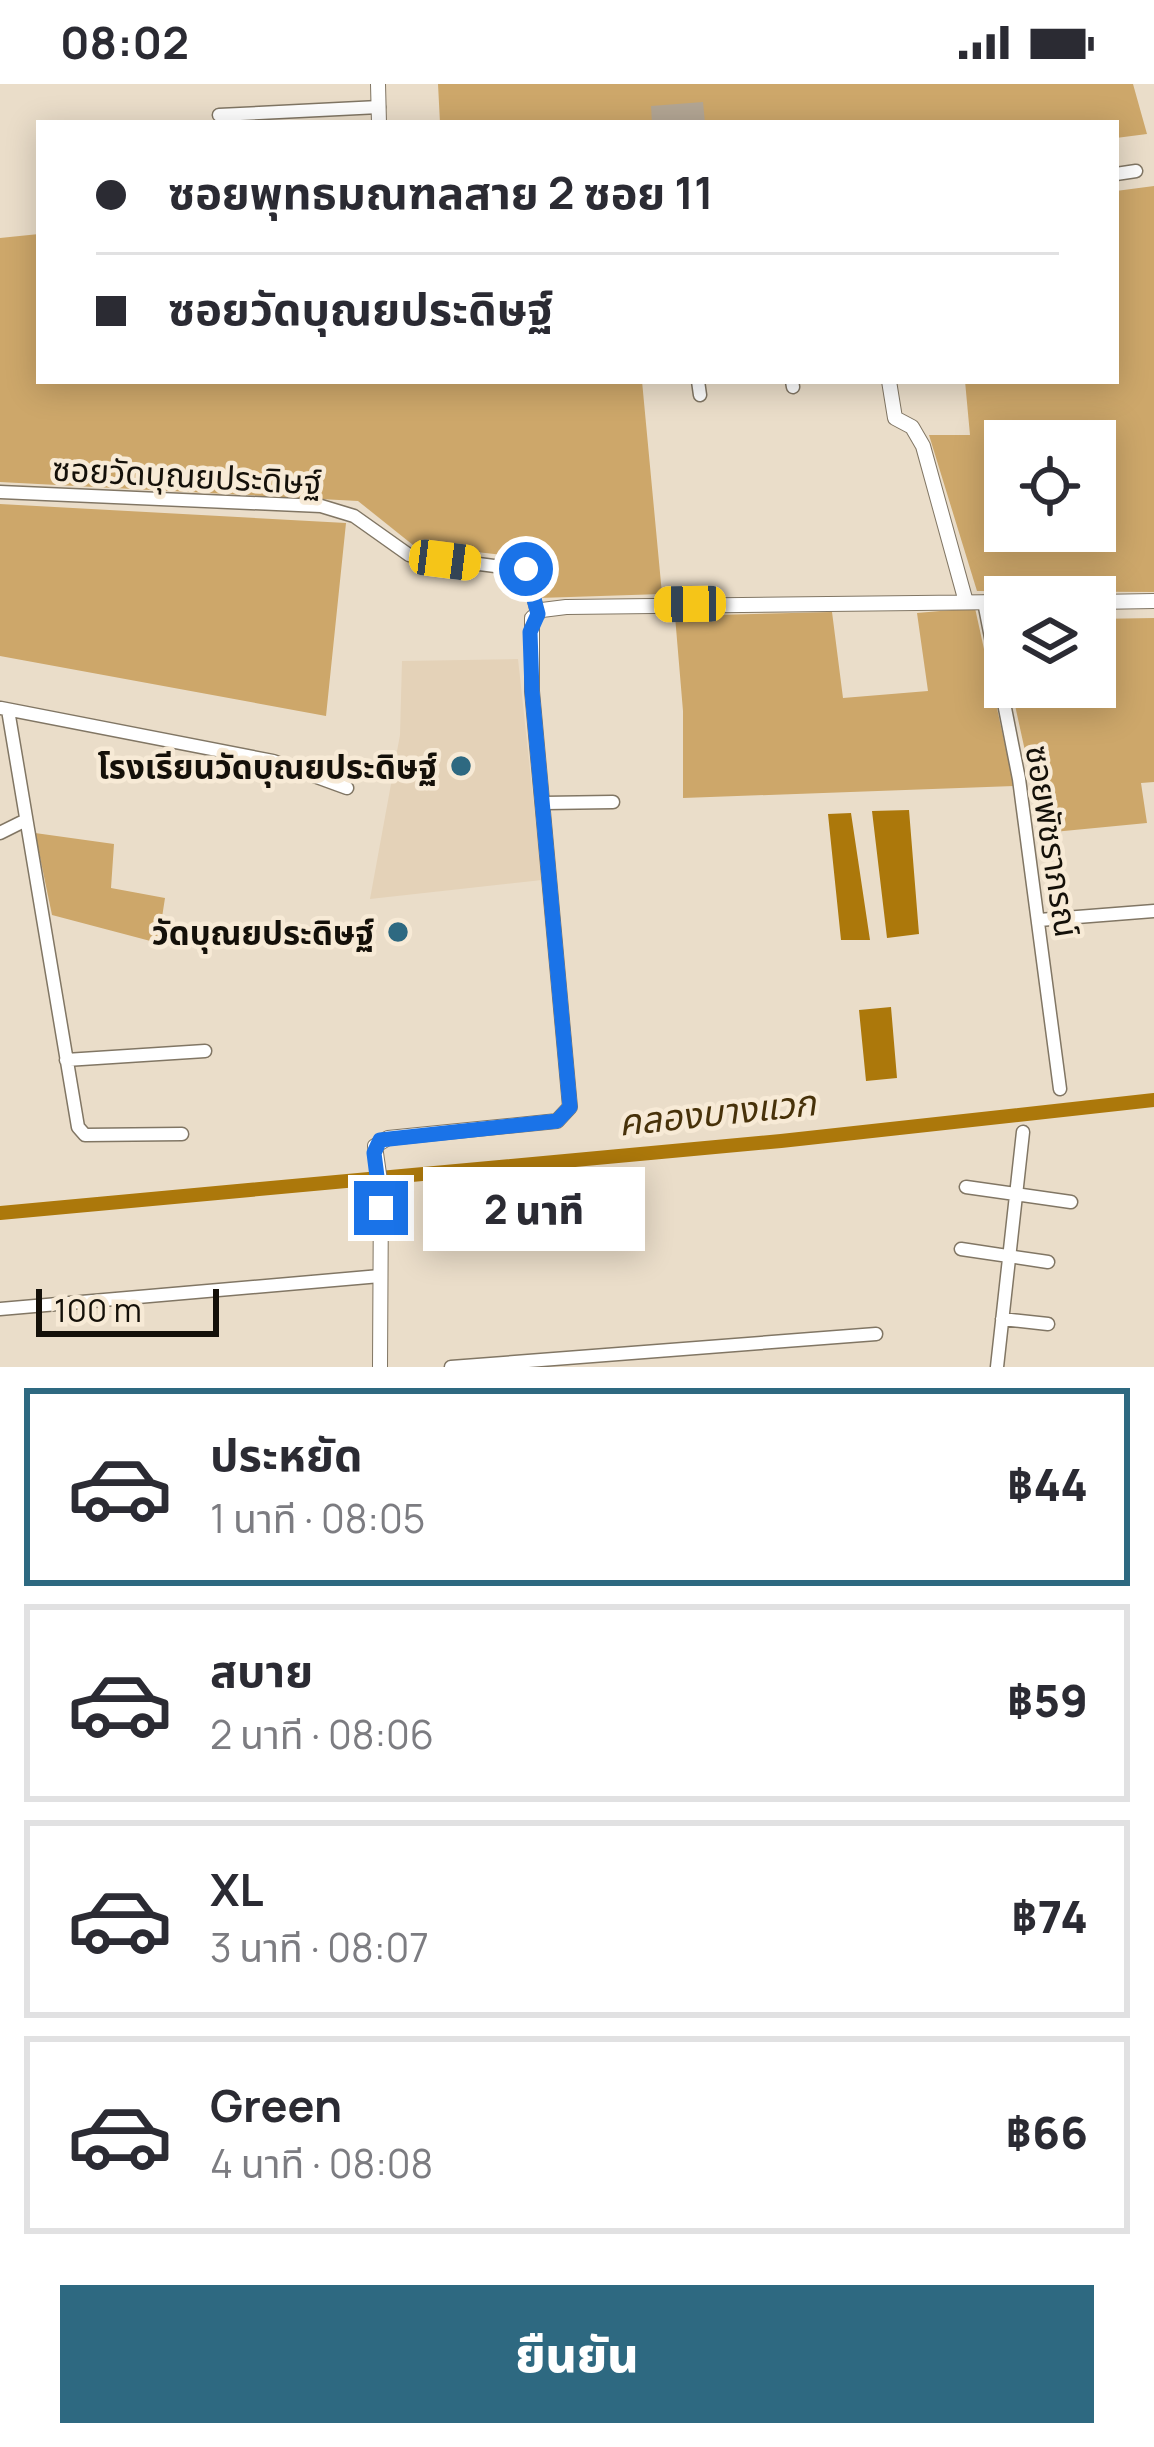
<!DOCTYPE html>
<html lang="th">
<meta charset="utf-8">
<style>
body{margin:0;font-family:Manrope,"Noto Sans Thai",sans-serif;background:#f7f7f7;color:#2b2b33;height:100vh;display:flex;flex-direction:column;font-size:45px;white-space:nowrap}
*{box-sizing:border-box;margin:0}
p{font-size:39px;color:#7c7c81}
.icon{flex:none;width:66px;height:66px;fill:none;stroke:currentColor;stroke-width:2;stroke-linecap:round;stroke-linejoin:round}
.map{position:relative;height:1283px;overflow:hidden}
.sheet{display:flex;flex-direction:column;background:#fff;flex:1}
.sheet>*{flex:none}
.hud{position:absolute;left:36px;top:36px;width:1083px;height:264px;border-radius:0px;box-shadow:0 6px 30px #0003;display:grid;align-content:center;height:264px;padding:0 60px;background:#fff}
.tools{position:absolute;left:984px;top:336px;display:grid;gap:24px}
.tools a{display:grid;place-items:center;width:132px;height:132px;border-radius:0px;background:#fff;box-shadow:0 6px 30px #0003;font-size:60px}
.scale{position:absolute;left:36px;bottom:30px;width:183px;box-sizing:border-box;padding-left:12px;border:6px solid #141009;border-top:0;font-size:33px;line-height:42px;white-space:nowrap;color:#141009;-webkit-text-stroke:9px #f7ead6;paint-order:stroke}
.end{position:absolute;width:54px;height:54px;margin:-27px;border:15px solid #1a73e8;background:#fff;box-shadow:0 0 0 6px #fff}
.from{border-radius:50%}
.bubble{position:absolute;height:84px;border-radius:0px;background:#fff;box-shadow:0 6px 30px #0003;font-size:39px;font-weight:800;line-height:84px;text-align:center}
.car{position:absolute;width:36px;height:72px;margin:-36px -18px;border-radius:15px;box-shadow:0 0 9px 3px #0007;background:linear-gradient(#f5c518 24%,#345 0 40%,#f5c518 0 76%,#345 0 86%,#f5c518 0)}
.hud b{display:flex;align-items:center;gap:42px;height:114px;font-size:45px}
.hud b+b{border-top:3px solid #e1e1e2}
.hud i{width:30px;height:30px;background:#2b2b33}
ul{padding:21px 0 0;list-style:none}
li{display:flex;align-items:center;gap:36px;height:198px;margin:0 24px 18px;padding:0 36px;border:6px solid #e1e1e2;border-radius:0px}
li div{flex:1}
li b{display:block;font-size:45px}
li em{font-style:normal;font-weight:800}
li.current{border-color:#2e6981}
li>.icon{width:108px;height:108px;stroke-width:1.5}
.cta{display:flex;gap:24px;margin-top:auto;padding:24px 60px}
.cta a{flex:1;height:138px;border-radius:0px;background:#2e6981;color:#fff;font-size:48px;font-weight:800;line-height:138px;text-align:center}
.status{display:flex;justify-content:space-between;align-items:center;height:84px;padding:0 60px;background:#fff;direction:ltr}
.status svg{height:33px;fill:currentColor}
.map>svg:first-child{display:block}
.built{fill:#e4d2b8}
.green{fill:#cda76a;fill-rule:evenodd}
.water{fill:#ac780b}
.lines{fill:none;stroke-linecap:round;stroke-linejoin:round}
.canal{stroke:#ac780b;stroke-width:14}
.building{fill:#b3a694}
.minor-casing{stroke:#817664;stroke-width:15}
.tertiary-casing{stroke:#817664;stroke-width:16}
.minor{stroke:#fff;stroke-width:12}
.tertiary{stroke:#fff;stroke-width:14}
.route{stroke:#1a73e8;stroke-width:15}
.poi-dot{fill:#2e6981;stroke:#f7ead6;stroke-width:4.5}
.labels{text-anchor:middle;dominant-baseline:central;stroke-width:9;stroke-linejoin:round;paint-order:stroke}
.street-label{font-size:33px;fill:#141009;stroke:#f7ead6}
.poi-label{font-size:33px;font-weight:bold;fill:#141009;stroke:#f7ead6;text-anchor:end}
.water-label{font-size:36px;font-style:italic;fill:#473109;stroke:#f7ead6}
</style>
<div class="status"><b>08:02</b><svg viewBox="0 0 49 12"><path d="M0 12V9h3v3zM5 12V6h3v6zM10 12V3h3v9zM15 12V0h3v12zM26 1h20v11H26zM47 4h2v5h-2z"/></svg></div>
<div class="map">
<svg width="1154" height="1283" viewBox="0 0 1154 1283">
<rect width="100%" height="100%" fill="#eaddc9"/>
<path class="built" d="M 518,575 L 542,796 L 370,815 L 400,651 L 402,577 Z"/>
<path class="green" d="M 438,0 L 1133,0 L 1147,50 L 1116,54 L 1116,39 L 440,39 Z
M 1154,102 L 1154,508 L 977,507 L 929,351 L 970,351 L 965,297 L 1116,297 L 1116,107 ZM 1005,357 L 1095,357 L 1095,447 L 1005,447 Z
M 39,150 L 39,297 L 642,297 L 662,510 L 539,514 L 538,475 L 413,461 L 358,417 L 0,398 L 0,154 Z
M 0,420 L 346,439 L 326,632 L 0,572 Z
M 975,524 L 1014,702 L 683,714 L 683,627 L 675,532 L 832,528 L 843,614 L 928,607 L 917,529 Z
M 1154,534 L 1154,698 L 1141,699 L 1147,739 L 1043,749 L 1011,603 L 1095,603 L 1095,535 Z
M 35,749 L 114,760 L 111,804 L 165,814 L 158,859 L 52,831 Z"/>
<path class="water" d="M 909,726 L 919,850 L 887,854 L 872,727 Z
M 851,729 L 870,856 L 841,856 L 828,730 Z
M 891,923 L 897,994 L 866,997 L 859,926 Z"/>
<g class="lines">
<path class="canal" d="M 0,1129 L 781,1057 L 1154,1016"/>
</g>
<path class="building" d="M 703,18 L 705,39 L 652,39 L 651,22 Z"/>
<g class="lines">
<defs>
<path id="minor" d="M 219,31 L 379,23
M 1116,90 L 1136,87
M 698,297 L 700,311
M 792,297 L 793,303
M 0,408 L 321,422 L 354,432 L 409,471 L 526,486 L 538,530
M 984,518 L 1019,695 L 1060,1005
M 1,624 L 273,677 L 347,704
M 8,626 L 78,1043 L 85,1051 L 182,1050
M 544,719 L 613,718
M 0,749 L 24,737
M 1039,836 L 1154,827
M 66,976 L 205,967
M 966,1103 L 1071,1118
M 961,1165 L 1048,1178
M 0,1225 L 380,1192
M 1002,1235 L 1048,1240
M 451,1283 L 876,1250
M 997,1283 L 1023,1048"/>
<path id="tertiary" d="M 378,0 L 379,39
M 889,297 L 895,334 L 912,343 L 923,362 L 966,518
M 1095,518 L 1154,517
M 380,1283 L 381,1104 L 375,1062 L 388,1054 L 557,1037 L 570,1023 L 532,607 L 532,534 L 542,526 L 566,523 L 1005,518"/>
</defs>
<use href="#minor" class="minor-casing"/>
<use href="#tertiary" class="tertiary-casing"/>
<use href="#minor" class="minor"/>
<use href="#tertiary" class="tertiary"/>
</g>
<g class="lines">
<path class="route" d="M 381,1124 L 374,1069 L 380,1056 L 557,1037 L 570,1023 L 532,607 L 530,548 L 538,530 L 526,485"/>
</g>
<g class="poi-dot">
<circle cx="461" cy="682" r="12"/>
<circle cx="398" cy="848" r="12"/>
</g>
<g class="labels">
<g class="street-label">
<text transform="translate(187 391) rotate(3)">ซอยวัดบุณยประดิษฐ์</text>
<text transform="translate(1053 757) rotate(81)">ซอยพัชราภรณ์</text>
</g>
<g class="poi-label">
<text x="437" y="682">โรงเรียนวัดบุณยประดิษฐ์</text>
<text x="374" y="848">วัดบุณยประดิษฐ์</text>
</g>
<g class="water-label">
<text transform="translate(717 1028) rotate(-6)">คลองบางแวก</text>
</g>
</g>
</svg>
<div class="tools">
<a><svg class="icon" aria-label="locate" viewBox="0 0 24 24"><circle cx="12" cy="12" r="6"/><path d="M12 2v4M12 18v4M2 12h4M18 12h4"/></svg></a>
<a><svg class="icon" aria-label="layers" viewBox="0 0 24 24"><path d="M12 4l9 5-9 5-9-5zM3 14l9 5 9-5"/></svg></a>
</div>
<div class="scale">100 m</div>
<i class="end from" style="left:526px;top:485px"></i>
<i class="end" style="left:381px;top:1124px"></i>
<div class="bubble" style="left:423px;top:1083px;width:222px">2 นาที</div>
<i class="car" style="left:445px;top:476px;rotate:97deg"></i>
<i class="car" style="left:690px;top:520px;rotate:269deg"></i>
<div class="hud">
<b><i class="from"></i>ซอยพุทธมณฑลสาย 2 ซอย 11</b>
<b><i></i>ซอยวัดบุณยประดิษฐ์</b>
</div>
</div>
<section class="sheet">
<ul>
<li class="current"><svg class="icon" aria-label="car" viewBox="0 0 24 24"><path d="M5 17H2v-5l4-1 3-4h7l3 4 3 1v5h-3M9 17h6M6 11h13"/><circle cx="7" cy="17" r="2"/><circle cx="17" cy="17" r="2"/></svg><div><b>ประหยัด</b><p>1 นาที · 08:05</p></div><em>฿44</em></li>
<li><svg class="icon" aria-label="car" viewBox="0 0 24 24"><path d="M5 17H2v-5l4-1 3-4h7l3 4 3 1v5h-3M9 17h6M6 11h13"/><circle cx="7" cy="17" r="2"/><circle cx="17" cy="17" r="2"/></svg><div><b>สบาย</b><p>2 นาที · 08:06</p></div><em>฿59</em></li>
<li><svg class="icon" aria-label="car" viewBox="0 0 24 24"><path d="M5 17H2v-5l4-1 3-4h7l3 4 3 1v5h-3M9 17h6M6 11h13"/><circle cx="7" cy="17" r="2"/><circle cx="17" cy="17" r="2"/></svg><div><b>XL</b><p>3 นาที · 08:07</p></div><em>฿74</em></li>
<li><svg class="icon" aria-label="car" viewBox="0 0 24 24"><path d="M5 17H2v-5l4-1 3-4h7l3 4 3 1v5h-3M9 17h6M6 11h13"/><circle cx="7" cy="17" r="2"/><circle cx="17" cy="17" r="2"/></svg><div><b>Green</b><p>4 นาที · 08:08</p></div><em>฿66</em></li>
</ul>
<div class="cta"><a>ยืนยัน</a></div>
</section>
